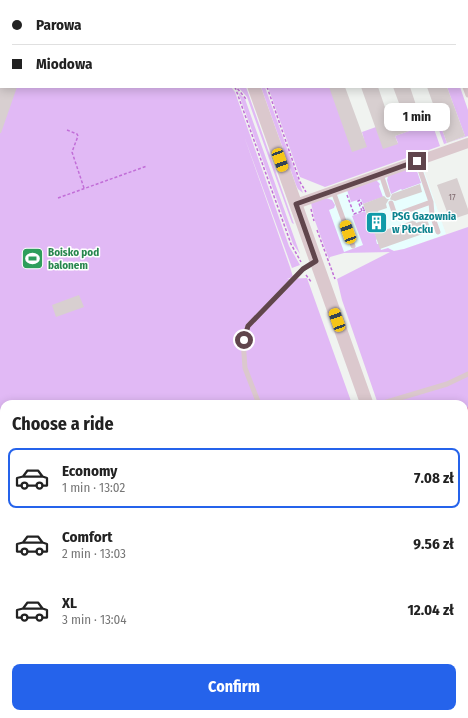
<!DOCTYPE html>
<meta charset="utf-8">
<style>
body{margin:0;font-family:"Fira Sans Condensed",sans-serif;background:#f2f2f2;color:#222;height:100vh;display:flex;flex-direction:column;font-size:15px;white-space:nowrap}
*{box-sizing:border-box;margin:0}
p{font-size:13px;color:#767676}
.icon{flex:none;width:22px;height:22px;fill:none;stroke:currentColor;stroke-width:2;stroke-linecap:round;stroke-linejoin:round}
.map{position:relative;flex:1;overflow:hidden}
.drawer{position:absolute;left:0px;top:400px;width:468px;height:318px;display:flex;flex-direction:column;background:#fff;border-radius:12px 12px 0 0;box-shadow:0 2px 10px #0003}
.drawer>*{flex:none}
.guide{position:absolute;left:0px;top:0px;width:468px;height:88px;box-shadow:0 2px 10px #0003;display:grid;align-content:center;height:88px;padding:0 12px;background:#fff}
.end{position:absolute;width:18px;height:18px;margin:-9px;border:5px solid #60454c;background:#fff;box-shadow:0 0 0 2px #fff}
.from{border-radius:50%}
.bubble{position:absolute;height:28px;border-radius:8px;background:#fff;box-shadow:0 2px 10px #0003;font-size:13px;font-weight:700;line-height:28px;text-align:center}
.car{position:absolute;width:12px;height:24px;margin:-12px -6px;border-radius:5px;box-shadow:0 0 3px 1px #0007;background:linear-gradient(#f5c518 24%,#345 0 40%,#f5c518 0 76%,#345 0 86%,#f5c518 0)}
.guide b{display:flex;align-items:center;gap:14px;height:38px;font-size:15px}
.guide b+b{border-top:1px solid #e0e0e0}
.guide i{width:10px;height:10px;background:#222}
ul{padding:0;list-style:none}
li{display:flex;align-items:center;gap:12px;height:60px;margin:0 8px 6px;padding:0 4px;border:2px solid transparent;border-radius:8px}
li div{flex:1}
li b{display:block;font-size:15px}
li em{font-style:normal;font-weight:700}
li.selected{border-color:#2563eb}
li>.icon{width:36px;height:36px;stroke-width:1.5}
h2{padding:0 12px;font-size:18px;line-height:48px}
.action{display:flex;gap:8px;margin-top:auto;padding:8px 12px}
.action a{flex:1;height:46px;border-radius:8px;background:#2563eb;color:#fff;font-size:16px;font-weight:700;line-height:46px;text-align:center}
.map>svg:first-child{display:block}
.commercial{fill:#e8fefe}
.green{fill:#e1b9f5}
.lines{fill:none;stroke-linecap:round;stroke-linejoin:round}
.river{stroke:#f781bd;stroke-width:15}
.building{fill:#d8cfd0}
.path{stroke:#c16dd7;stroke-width:1.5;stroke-dasharray:3 2;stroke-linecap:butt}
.service{stroke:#dbc8cd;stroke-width:5}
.minor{stroke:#dbc8cd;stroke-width:10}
.tertiary{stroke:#dbc8cd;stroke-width:13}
.route{stroke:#60454c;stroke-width:5}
.labels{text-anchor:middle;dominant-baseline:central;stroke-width:3;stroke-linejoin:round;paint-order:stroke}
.number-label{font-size:9px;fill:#7e686d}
.culture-label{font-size:11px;font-weight:bold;fill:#0d838f;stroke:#fff;text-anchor:start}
.leisure-label{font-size:11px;font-weight:bold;fill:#27864d;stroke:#fff;text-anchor:start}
</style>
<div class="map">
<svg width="468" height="718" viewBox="0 0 468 718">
<rect width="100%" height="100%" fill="#f0f3f0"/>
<path class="commercial" d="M 422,165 L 446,234 L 404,249 L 391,251 L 340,253 L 321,201 Z"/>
<path class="green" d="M 0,0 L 69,1 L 1,1 L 1,87 L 231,87 L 235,92 L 289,246 L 300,265 L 292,268 L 244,136 L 290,267 L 293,277 L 287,279 L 307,278 L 352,404 L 4,404 L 4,472 L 0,472 Z
M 238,87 L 246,87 L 294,224 L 292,223 L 247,97 Z
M 261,87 L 265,87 L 303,193 L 298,189 L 296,185 Z
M 268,87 L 330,87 L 366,147 L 362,132 L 376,127 L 398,143 L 395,136 L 423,126 L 418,112 L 427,109 L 440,146 L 325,187 L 300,177 Z
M 447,87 L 460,87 L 468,110 L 468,136 L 444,144 L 431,108 L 434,107 L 447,143 L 465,136 Z
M 238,92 L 245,99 L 300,254 L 293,244 Z
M 412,167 L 416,168 L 421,183 L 402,190 L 401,189 L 391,194 L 387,180 L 388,176 Z
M 376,180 L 380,184 L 379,186 L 383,197 L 363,204 L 361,199 L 351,202 L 347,190 Z
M 326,198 L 332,200 L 335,205 L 334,208 L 329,210 L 344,252 L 363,245 L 352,216 L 365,211 L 367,215 L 368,214 L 377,239 L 376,240 L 377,244 L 379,244 L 381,250 L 388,248 L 394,251 L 404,249 L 468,227 L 468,472 L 464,473 L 464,404 L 378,404 L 342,300 L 337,279 L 390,252 L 344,253 L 330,257 L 329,259 L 315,221 L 311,203 Z
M 464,546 L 468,546 L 468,649 L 464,638 Z
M 53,714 L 201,714 L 184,718 L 52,718 Z
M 246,714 L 452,714 L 454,718 L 239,718 Z"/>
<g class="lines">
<path class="river" d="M 464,415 L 468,415
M 0,454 L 4,454"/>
</g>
<path class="building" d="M 0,87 L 17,87 L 1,133 L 0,133 Z
M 329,87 L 345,87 L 367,147 L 352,152 Z
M 361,87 L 378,87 L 389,119 L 403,114 L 393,87 L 410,87 L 423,126 L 395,136 L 398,144 L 383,149 Z
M 427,87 L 447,87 L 465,136 L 447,143 Z
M 457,178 L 468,209 L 468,214 L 450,220 L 437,185 Z
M 420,184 L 422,192 L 395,201 L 389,199 L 386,204 L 387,208 L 378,211 L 385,230 L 415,220 L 416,223 L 427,219 L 431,231 L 380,249 L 368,214 L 367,215 L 363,204 L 384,196 L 387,199 L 390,199 L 392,194 Z
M 79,295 L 84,307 L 56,317 L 52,305 Z"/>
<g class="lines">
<path class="path" d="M 73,0 L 76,1
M 86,0 L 89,1
M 172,0 L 175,1
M 236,0 L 236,1
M 422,0 L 422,1
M 187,1 L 188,0
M 198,1 L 199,0
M 339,1 L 342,0
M 233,87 L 237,88 L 246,99
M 235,87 L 291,244 L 301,262
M 267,87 L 300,182 L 306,192
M 67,130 L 77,134 L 78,136 L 72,152 L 84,188
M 347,195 L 354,214 L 365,210
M 58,198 L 147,166
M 311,209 L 314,221
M 362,211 L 358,201 L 360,200 L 364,210
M 317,230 L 335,279
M 306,275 L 312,283
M 460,714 L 461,718"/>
<path class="service" d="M 436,0 L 436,1
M 465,87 L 468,95
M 381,174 L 388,195
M 333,191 L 353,246
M 431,202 L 432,215 L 438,232
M 391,203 L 395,215 L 431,202 L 417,161
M 259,404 L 245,368 L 243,340 L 248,326 L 303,269 L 315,261
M 380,404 L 447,384 L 468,374"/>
<path class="minor" d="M 296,204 L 468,143"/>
<path class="tertiary" d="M 118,0 L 121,1
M 217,1 L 218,0
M 254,87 L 367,404
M 464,676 L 468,687"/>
</g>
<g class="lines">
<path class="route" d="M 244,340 L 248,326 L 303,269 L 316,261 L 296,204 L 417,161"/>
</g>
<defs>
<symbol id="building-square" viewBox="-11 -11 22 22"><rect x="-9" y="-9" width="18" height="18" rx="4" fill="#0f9aa8" stroke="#fff"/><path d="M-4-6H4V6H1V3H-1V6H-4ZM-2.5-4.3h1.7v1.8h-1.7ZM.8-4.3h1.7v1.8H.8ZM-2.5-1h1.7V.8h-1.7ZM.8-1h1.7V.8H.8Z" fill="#fff"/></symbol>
<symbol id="stadium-square" viewBox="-11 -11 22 22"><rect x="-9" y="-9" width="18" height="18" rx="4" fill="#2e9e5b" stroke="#fff"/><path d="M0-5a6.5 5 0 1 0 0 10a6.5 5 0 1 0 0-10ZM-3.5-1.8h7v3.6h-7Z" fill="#fff"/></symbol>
</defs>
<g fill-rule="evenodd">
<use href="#building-square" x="364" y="210" width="25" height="25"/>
<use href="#stadium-square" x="20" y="246" width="25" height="25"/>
</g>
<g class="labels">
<g class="number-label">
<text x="452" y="197">17</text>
</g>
<g class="culture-label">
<text x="392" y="216">PSG Gazownia<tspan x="392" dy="13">w Płocku</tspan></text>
</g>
<g class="leisure-label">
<text x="48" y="252">Boisko pod<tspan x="48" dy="13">balonem</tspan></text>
</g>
</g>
</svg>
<i class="end from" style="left:244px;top:340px"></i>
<i class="end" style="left:417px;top:161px"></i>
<div class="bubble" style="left:384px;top:103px;width:66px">1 min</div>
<i class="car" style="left:280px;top:160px;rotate:160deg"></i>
<i class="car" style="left:348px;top:232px;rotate:340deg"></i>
<i class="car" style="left:337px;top:320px;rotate:340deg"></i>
<div class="guide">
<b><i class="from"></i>Parowa</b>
<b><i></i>Miodowa</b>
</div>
<section class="drawer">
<h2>Choose a ride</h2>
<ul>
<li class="selected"><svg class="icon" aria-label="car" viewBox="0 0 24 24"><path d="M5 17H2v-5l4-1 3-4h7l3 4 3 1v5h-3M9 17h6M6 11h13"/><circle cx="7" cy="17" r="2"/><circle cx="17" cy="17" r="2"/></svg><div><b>Economy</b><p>1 min · 13:02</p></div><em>7.08 zł</em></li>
<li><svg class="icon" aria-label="car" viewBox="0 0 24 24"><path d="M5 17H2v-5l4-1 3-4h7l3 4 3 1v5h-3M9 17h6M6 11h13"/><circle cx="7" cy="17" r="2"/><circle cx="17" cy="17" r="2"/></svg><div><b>Comfort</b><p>2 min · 13:03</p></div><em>9.56 zł</em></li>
<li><svg class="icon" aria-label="car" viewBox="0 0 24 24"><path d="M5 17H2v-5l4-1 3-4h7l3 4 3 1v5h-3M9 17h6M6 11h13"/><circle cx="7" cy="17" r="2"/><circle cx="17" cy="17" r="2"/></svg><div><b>XL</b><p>3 min · 13:04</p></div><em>12.04 zł</em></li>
</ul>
<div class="action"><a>Confirm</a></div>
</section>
</div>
